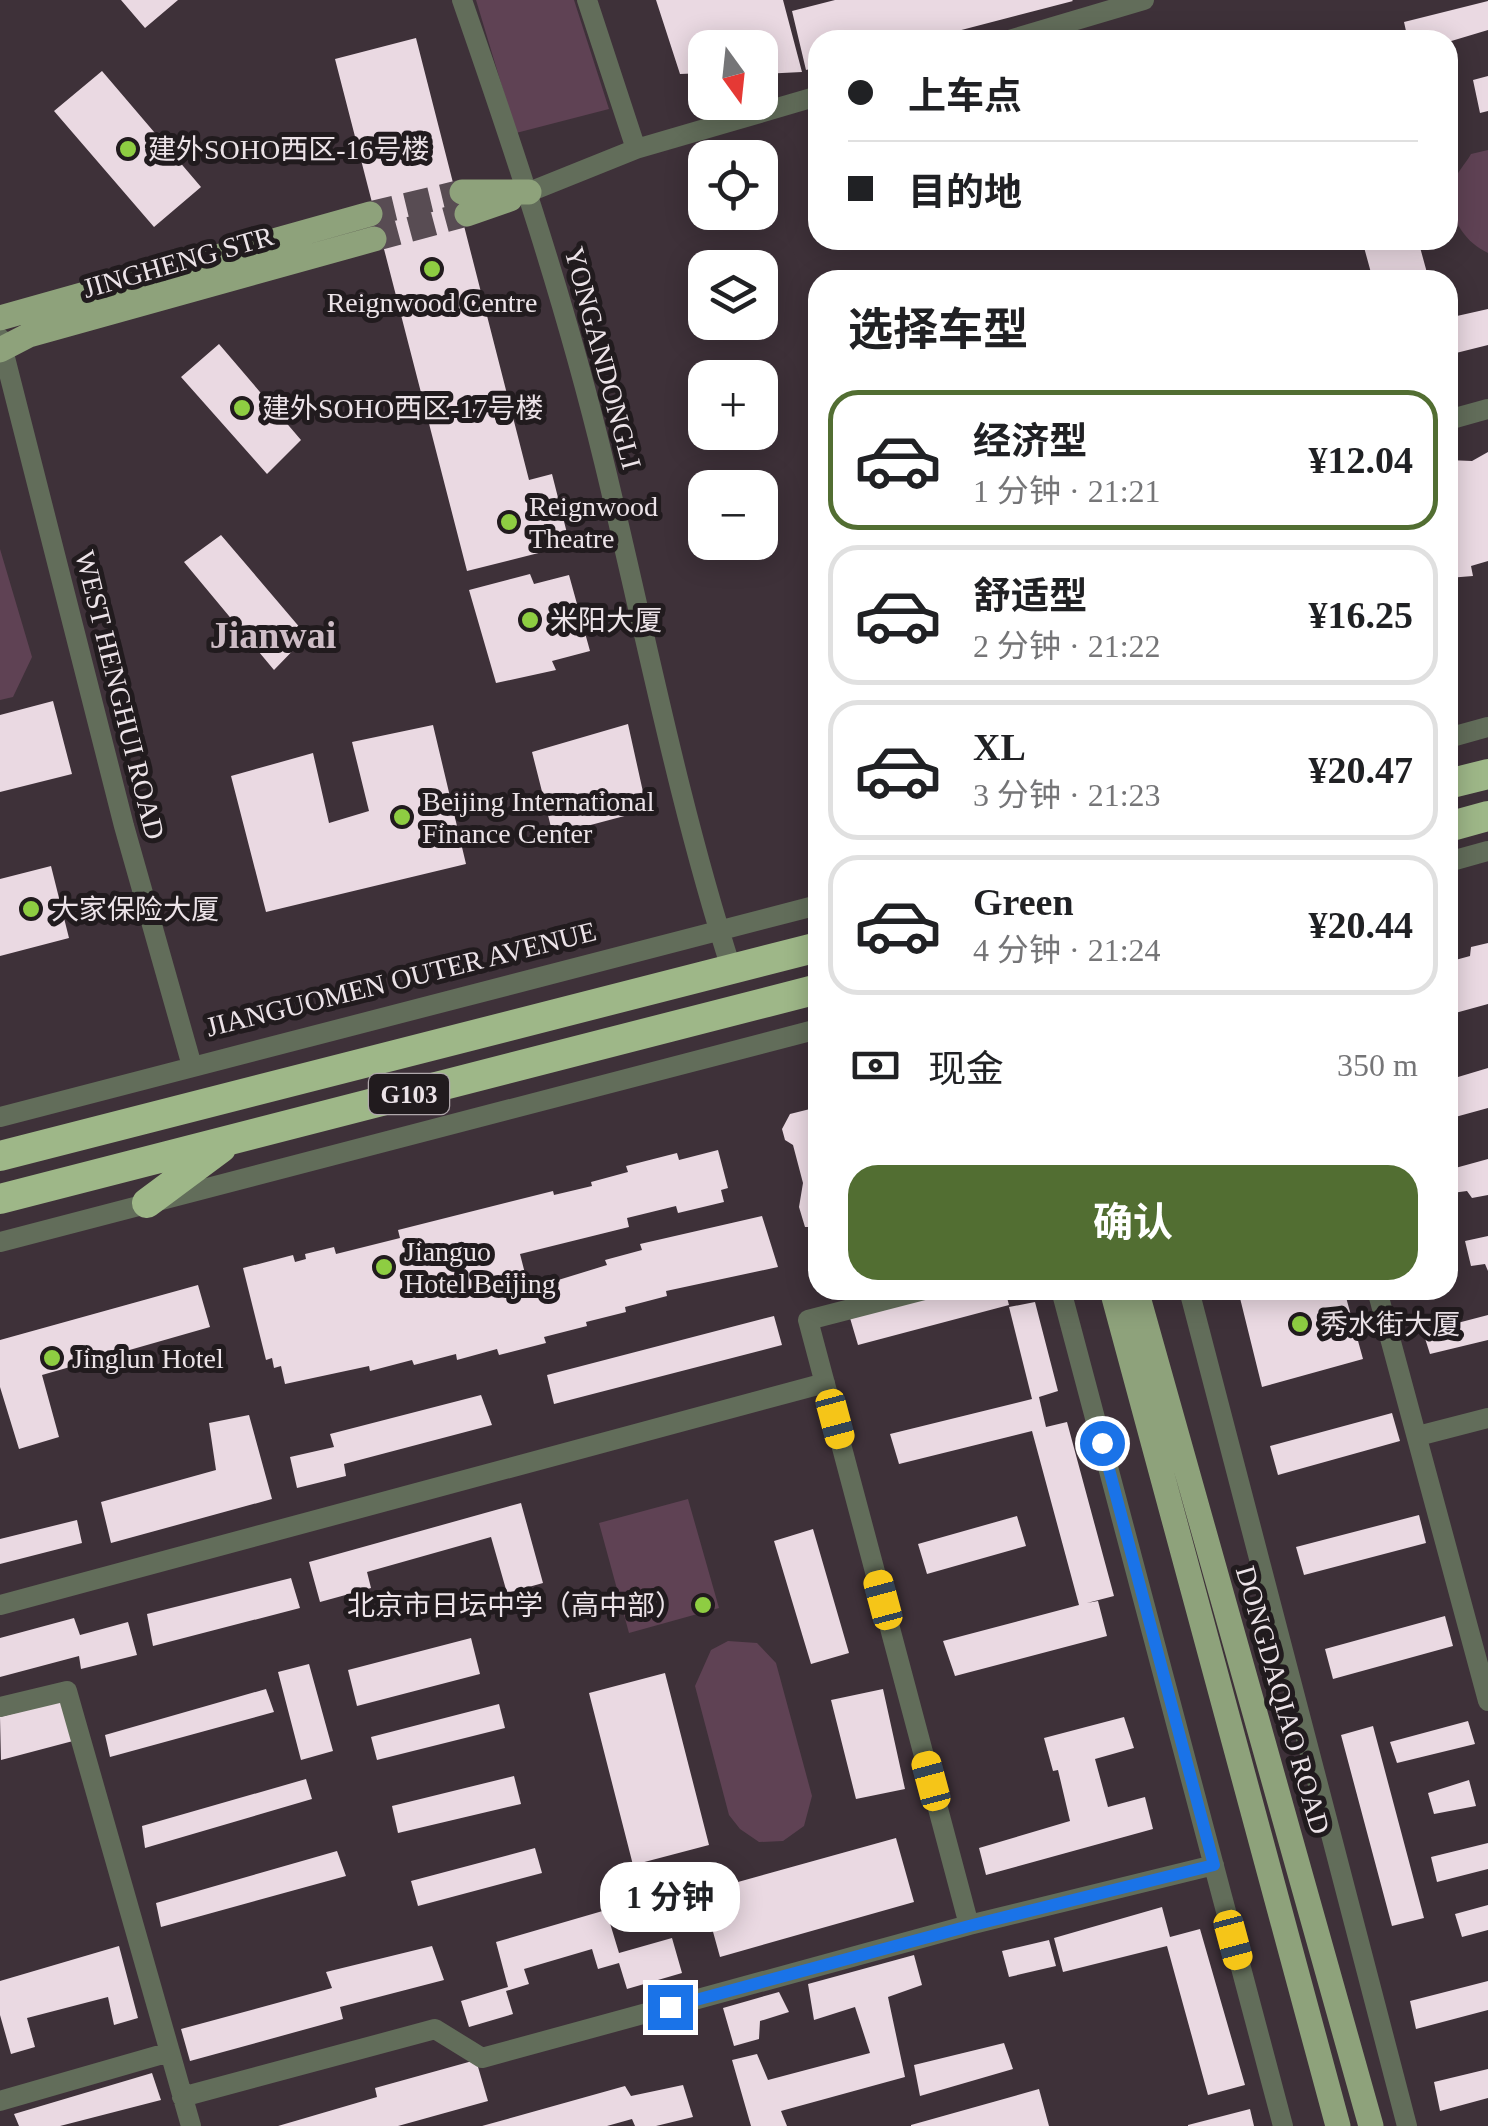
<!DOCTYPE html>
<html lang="zh">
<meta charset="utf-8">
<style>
body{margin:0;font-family:"Times New Roman","Noto Sans SC",serif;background:#f6f6f6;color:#202124;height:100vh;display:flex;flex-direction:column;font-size:38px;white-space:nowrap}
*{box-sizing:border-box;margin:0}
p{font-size:32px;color:#757577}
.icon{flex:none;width:55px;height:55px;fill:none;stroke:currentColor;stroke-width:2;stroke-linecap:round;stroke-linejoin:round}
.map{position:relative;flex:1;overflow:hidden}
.drawer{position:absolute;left:808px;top:270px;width:650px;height:1030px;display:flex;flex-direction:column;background:#fff;border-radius:30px;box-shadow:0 5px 25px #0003}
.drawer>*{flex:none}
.top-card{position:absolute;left:808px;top:30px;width:650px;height:220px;border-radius:30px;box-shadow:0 5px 25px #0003;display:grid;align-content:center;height:220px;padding:0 40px;background:#fff}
.needle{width:65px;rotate:165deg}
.tools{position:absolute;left:688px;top:30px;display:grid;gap:20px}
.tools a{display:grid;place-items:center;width:90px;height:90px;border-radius:20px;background:#fff;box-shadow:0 5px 25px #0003;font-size:50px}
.end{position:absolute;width:45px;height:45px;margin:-22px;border:12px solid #1a73e8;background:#fff;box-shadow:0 0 0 5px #fff}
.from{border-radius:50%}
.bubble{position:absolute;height:70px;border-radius:30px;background:#fff;box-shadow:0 5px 25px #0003;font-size:32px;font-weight:700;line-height:70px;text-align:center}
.car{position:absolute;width:30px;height:60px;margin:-30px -15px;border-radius:12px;box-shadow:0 0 8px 2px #0007;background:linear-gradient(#f5c518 24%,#345 0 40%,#f5c518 0 76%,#345 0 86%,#f5c518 0)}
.top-card b{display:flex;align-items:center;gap:35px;height:95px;font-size:38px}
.top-card b+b{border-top:2px solid #e0e0e0}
.top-card i{width:25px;height:25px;background:#202124}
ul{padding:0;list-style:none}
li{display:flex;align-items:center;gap:30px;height:140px;margin:0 20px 15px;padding:0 20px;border:5px solid #e0e0e0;border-radius:30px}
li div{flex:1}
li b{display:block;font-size:38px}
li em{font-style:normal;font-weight:700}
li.on{border-color:#526e32}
li>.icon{width:90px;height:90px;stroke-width:1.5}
h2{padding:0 40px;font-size:45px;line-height:120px}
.pay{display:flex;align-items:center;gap:25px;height:110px;padding:0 40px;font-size:38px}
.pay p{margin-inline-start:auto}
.cta{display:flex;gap:20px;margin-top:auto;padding:20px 40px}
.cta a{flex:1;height:115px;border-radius:30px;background:#526e32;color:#fff;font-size:40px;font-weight:700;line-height:115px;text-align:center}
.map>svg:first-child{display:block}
.green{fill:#5f4254}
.building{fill:#ead9e2}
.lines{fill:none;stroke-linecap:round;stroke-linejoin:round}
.major-tunnel{stroke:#584c53;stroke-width:25;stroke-dasharray:25 12;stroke-linecap:butt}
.minor{stroke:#626d5a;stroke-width:20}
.major{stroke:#8ea27b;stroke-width:25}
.highway{stroke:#9eb788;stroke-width:30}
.route{stroke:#1a73e8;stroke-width:12}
.poi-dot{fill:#8ecd42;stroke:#211b1e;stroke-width:4}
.labels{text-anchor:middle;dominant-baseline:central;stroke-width:10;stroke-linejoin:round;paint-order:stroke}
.shield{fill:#211b1e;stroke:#afa7ab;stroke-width:2.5}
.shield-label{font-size:25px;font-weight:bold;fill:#ece3e8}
.poi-label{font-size:28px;fill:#ece3e8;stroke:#211b1e;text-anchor:start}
.street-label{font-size:28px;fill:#ece3e8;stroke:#211b1e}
.district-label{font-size:38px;font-weight:bold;fill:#cebdc6;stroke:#211b1e}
</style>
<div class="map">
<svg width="1488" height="2126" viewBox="0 0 1488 2126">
<rect width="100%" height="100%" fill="#3e3139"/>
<path class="green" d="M 476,0 L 574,0 L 609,109 L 516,133 Z
M 1488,150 L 1488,253 C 1461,240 1447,214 1454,183 C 1456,173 1466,163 1471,154 Z
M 0,549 L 32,657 L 13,697 L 0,700 Z
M 688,1499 L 719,1608 L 629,1633 L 599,1523 Z
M 728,1641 L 757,1643 L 776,1663 L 812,1796 L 804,1826 L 783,1841 L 759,1842 L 740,1829 L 729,1815 L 695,1686 L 711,1650 Z"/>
<path class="building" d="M 121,0 L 178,0 L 145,28 Z
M 656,0 L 783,0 L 802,72 L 760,74 L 760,48 L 705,48 L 705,73 L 680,74 Z
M 835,0 L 1072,0 L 1073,1 L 923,40 L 818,40 L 818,67 L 806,70 L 792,11 Z
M 1488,1 L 1488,30 L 1448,42 L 1408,40 L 1404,22 Z
M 416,38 L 529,480 L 552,474 L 570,545 L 467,571 L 335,59 Z
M 102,71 L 201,187 L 154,227 L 54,111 Z
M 1488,76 L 1488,111 L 1480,113 L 1473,80 Z
M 1362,240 L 1418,240 L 1429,280 L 1373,280 Z
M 1488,309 L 1488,345 L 1448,355 L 1448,318 Z
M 219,344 L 301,440 L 267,474 L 181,377 Z
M 1488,452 L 1488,561 L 1471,566 L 1473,576 L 1448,578 L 1448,460 L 1472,461 Z
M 221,535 L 307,636 L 274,670 L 184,562 Z
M 530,574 L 534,584 L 569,575 L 590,651 L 552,661 L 556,670 L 496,683 L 469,590 Z
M 53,701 L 72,774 L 0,792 L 0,715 Z
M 628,724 L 647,810 L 553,835 L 532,752 Z
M 433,725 L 466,864 L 266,912 L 231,776 L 313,753 L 329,823 L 369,811 L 352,742 Z
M 51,866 L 69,938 L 0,956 L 0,879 Z
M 1488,943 L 1488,1004 L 1448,1015 L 1448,962 L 1470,956 L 1471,947 Z
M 1488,1068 L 1488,1108 L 1448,1119 L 1448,1080 Z
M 818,1107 L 818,1227 L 805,1227 L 799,1207 L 803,1183 L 793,1145 L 785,1140 L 782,1129 L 790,1114 Z
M 718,1150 L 728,1188 L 721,1190 L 724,1202 L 678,1213 L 676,1206 L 627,1218 L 629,1227 L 520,1254 L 529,1289 L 607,1265 L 605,1260 L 642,1250 L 640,1244 L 762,1216 L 778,1267 L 666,1291 L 667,1296 L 625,1307 L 626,1312 L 586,1322 L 587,1326 L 544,1337 L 546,1343 L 499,1355 L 497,1349 L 457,1360 L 456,1354 L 414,1365 L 412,1360 L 370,1371 L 369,1366 L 285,1384 L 281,1366 L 274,1368 L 272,1358 L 266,1360 L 243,1268 L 293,1255 L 295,1262 L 306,1259 L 305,1254 L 334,1247 L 336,1254 L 400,1238 L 398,1230 L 553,1191 L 554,1195 L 592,1186 L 591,1182 L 628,1172 L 626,1166 L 677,1153 L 679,1160 Z
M 1488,1159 L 1488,1195 L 1472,1198 L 1467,1191 L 1452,1193 L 1448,1170 Z
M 1488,1236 L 1488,1271 L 1485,1264 L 1471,1266 L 1465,1241 Z
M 198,1285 L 210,1327 L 42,1375 L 59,1437 L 19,1449 L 0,1387 L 0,1340 Z
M 954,1290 L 1005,1290 L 1009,1305 L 858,1345 L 850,1318 Z
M 1238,1290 L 1344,1290 L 1363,1359 L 1262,1387 Z
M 1035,1302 L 1058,1391 L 1039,1397 L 1046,1427 L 1067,1422 L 1114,1596 L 1087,1603 L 1098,1601 L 1107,1636 L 955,1676 L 943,1641 L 1079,1605 L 1032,1431 L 899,1464 L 890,1434 L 1032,1399 L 1009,1307 Z
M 1488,1315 L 1488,1340 L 1430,1354 L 1423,1332 Z
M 774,1316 L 782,1345 L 554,1404 L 547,1375 Z
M 481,1395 L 492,1425 L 344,1464 L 346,1476 L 297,1488 L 290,1457 L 334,1447 L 330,1434 Z
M 1392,1413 L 1400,1441 L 1278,1475 L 1270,1446 Z
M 249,1415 L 272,1499 L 111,1543 L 101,1502 L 216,1470 L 209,1423 Z
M 521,1503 L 543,1583 L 507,1593 L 491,1537 L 367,1572 L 371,1588 L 320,1602 L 309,1562 Z
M 1419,1515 L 1426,1543 L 1304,1575 L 1296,1547 Z
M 1017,1516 L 1026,1546 L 927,1574 L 918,1544 Z
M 77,1520 L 82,1543 L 0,1564 L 0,1539 Z
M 813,1529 L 849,1653 L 811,1664 L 774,1541 Z
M 291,1578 L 300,1608 L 153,1646 L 147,1614 Z
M 1445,1616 L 1453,1646 L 1333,1679 L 1325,1649 Z
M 74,1618 L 80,1635 L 128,1622 L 137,1655 L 81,1669 L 79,1656 L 0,1677 L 0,1638 Z
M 471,1638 L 480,1674 L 357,1706 L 348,1670 Z
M 309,1664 L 333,1751 L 301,1760 L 278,1672 Z
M 665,1673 L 709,1845 L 633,1865 L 589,1693 Z
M 266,1689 L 274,1712 L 110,1757 L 105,1735 Z
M 883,1689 L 905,1789 L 856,1799 L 831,1700 Z
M 65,1700 L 73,1741 L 1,1760 L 0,1717 Z
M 499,1704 L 505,1728 L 377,1760 L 371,1737 Z
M 1124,1717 L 1134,1748 L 1095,1759 L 1108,1807 L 1145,1797 L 1153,1829 L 986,1875 L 979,1848 L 1070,1821 L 1058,1770 L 1053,1771 L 1044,1738 Z
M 1468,1721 L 1475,1744 L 1397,1763 L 1390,1742 Z
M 1373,1726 L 1424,1918 L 1392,1926 L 1341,1735 Z
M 514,1776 L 521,1804 L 398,1833 L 392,1806 Z
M 306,1779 L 312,1799 L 145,1848 L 142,1826 Z
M 1469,1780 L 1476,1806 L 1434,1814 L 1428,1793 Z
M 896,1838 L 914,1902 L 720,1957 L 702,1892 Z
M 1488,1843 L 1488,1869 L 1437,1882 L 1431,1857 Z
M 535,1848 L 542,1873 L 418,1906 L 411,1881 Z
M 337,1851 L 346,1876 L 161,1927 L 156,1903 Z
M 1488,1905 L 1488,1930 L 1462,1937 L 1455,1914 Z
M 1162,1907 L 1170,1937 L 1200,1929 L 1245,2085 L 1208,2095 L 1167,1946 L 1063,1972 L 1054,1938 Z
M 606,1910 L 619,1953 L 672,1938 L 682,1973 L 627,1989 L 619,1963 L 598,1969 L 592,1949 L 524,1969 L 529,1984 L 506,1991 L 513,2014 L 469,2027 L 461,2001 L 508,1987 L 496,1942 Z
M 1049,1940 L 1056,1966 L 1009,1977 L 1002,1951 Z
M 119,1946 L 138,2018 L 114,2025 L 108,1997 L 27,2018 L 35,2047 L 11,2054 L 0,2015 L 0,1981 Z
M 432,1946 L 444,1980 L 340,2007 L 343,2019 L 190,2061 L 181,2029 L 332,1988 L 326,1972 Z
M 914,1955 L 922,1985 L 888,1997 L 905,2077 L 781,2111 L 787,2126 L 751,2126 L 732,2060 L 757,2054 L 768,2080 L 870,2053 L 855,2007 L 814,2020 L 808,1984 Z
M 1488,1981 L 1488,2010 L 1416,2029 L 1410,2001 Z
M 779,1992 L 789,2012 L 760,2021 L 759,2039 L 734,2046 L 723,2008 Z
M 1004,2043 L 1013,2069 L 920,2096 L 914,2065 Z
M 476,2060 L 488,2101 L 398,2126 L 278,2126 L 377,2097 L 375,2088 Z
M 1488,2069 L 1488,2098 L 1440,2111 L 1434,2082 Z
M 152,2073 L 161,2100 L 60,2126 L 19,2126 L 14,2114 Z
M 683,2085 L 693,2117 L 656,2126 L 635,2126 L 632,2119 L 607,2126 L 482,2126 L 625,2086 L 631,2096 Z
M 1039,2089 L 1049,2126 L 911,2126 L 911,2125 Z
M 1250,2109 L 1254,2126 L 1188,2126 L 1188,2125 Z"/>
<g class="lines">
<path class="major-tunnel" d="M 370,214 L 462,192
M 374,239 L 467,214"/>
<path class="minor" d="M 462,0 C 515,152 566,305 604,462 C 645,631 678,803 731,968
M 587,0 L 636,149
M 1009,40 L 1144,0
M 529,192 L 636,149 L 818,96
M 0,338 L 124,826 L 192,1066
M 1448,420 L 1488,409
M 1448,738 L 1488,727
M 1448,862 L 1488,851
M 0,1117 L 818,905
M 0,1242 L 818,1029
M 924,1290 L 808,1320 L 969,1925 L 1214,1865
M 1061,1290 L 1283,2126
M 1189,1290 L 1407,2126
M 1377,1290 L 1488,1701
M 1418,1436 L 1488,1418
M 0,1605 L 825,1383
M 0,1707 L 67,1691 L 191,2126
M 182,2097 L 435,2029 L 482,2058 L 969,1925
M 0,2101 L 170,2052"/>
<path class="major" d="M 462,192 L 529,192
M 467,214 L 510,199
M 0,318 L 370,214
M 0,350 L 29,335 L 374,239
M 1112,1290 L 1338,2126
M 1136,1290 L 1371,2126"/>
<path class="highway" d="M 1448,784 L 1488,774
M 1448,827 L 1488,816
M 0,1156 L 818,947
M 0,1199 L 818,989
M 147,1203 L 221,1148"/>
</g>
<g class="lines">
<path class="route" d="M 670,2007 L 969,1926 L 1214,1865 L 1102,1443"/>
</g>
<g class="poi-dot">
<circle cx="128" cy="149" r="10"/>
<circle cx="432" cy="269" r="10"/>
<circle cx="242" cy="408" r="10"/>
<circle cx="509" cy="522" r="10"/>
<circle cx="530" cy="620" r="10"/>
<circle cx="402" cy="817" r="10"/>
<circle cx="31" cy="909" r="10"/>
<circle cx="384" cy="1267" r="10"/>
<circle cx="1300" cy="1324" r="10"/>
<circle cx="52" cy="1358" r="10"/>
<circle cx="703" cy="1605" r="10"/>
</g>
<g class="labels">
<rect class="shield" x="369" y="1074" width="80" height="40" rx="8"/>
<g class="shield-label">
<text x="409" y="1094">G103</text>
</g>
<g class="poi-label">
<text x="148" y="149">建外SOHO西区-16号楼</text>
<text x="432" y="302" text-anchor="middle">Reignwood Centre</text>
<text x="262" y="408">建外SOHO西区-17号楼</text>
<text x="529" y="506">Reignwood<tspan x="529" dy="32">Theatre</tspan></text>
<text x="550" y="620">米阳大厦</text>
<text x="422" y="801">Beijing International<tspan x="422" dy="32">Finance Center</tspan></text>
<text x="51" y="909">大家保险大厦</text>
<text x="404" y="1251">Jianguo<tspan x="404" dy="32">Hotel Beijing</tspan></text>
<text x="1320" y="1324">秀水街大厦</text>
<text x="72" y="1358">Jinglun Hotel</text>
<text x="683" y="1605" text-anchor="end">北京市日坛中学（高中部）</text>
</g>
<g class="street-label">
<text transform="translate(178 262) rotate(-16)">JINGHENG STR</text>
<text transform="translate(603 358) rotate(75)">YONGANDONGLI</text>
<text transform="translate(120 695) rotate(76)">WEST HENGHUI ROAD</text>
<text transform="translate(401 979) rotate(-14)">JIANGUOMEN OUTER AVENUE</text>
<text transform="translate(1283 1700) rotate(74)">DONGDAQIAO ROAD</text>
</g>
<g class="district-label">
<text x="273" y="635">Jianwai</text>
</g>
</g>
</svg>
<div class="tools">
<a><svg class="needle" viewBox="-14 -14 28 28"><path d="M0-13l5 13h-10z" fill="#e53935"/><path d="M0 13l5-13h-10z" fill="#757577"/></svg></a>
<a><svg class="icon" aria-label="locate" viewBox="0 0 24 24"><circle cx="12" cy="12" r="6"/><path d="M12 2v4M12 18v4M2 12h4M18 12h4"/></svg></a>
<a><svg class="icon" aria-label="layers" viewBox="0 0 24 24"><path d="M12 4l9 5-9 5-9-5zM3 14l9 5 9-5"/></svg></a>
<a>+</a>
<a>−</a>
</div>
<i class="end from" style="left:1102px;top:1443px"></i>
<i class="end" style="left:670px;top:2007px"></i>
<div class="bubble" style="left:600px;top:1862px;width:140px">1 分钟</div>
<i class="car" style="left:835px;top:1419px;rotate:165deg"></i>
<i class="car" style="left:883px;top:1600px;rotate:345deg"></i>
<i class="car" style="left:931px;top:1781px;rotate:345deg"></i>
<i class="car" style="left:1233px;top:1940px;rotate:165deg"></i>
<div class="top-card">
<b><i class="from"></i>上车点</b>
<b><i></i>目的地</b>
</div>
<section class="drawer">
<h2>选择车型</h2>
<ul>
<li class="on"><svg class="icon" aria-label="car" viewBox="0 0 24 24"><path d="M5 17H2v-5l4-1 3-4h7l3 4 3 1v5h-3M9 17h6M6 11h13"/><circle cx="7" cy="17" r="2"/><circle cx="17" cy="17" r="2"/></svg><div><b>经济型</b><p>1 分钟 · 21:21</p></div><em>¥12.04</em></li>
<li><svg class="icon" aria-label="car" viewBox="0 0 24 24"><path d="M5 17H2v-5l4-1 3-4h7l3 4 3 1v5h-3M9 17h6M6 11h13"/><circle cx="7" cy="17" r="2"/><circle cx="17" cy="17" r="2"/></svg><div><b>舒适型</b><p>2 分钟 · 21:22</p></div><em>¥16.25</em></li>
<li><svg class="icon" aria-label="car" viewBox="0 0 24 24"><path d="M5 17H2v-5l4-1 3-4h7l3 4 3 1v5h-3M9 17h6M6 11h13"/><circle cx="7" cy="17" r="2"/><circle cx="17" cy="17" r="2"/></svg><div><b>XL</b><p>3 分钟 · 21:23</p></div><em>¥20.47</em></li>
<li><svg class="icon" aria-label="car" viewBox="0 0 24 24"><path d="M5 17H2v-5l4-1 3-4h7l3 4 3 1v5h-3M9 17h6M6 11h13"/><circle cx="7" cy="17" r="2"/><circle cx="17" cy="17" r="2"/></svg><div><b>Green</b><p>4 分钟 · 21:24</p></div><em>¥20.44</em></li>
</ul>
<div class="pay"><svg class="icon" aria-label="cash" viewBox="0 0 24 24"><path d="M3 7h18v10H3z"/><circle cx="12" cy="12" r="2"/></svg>现金<p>350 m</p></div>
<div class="cta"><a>确认</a></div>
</section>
</div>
